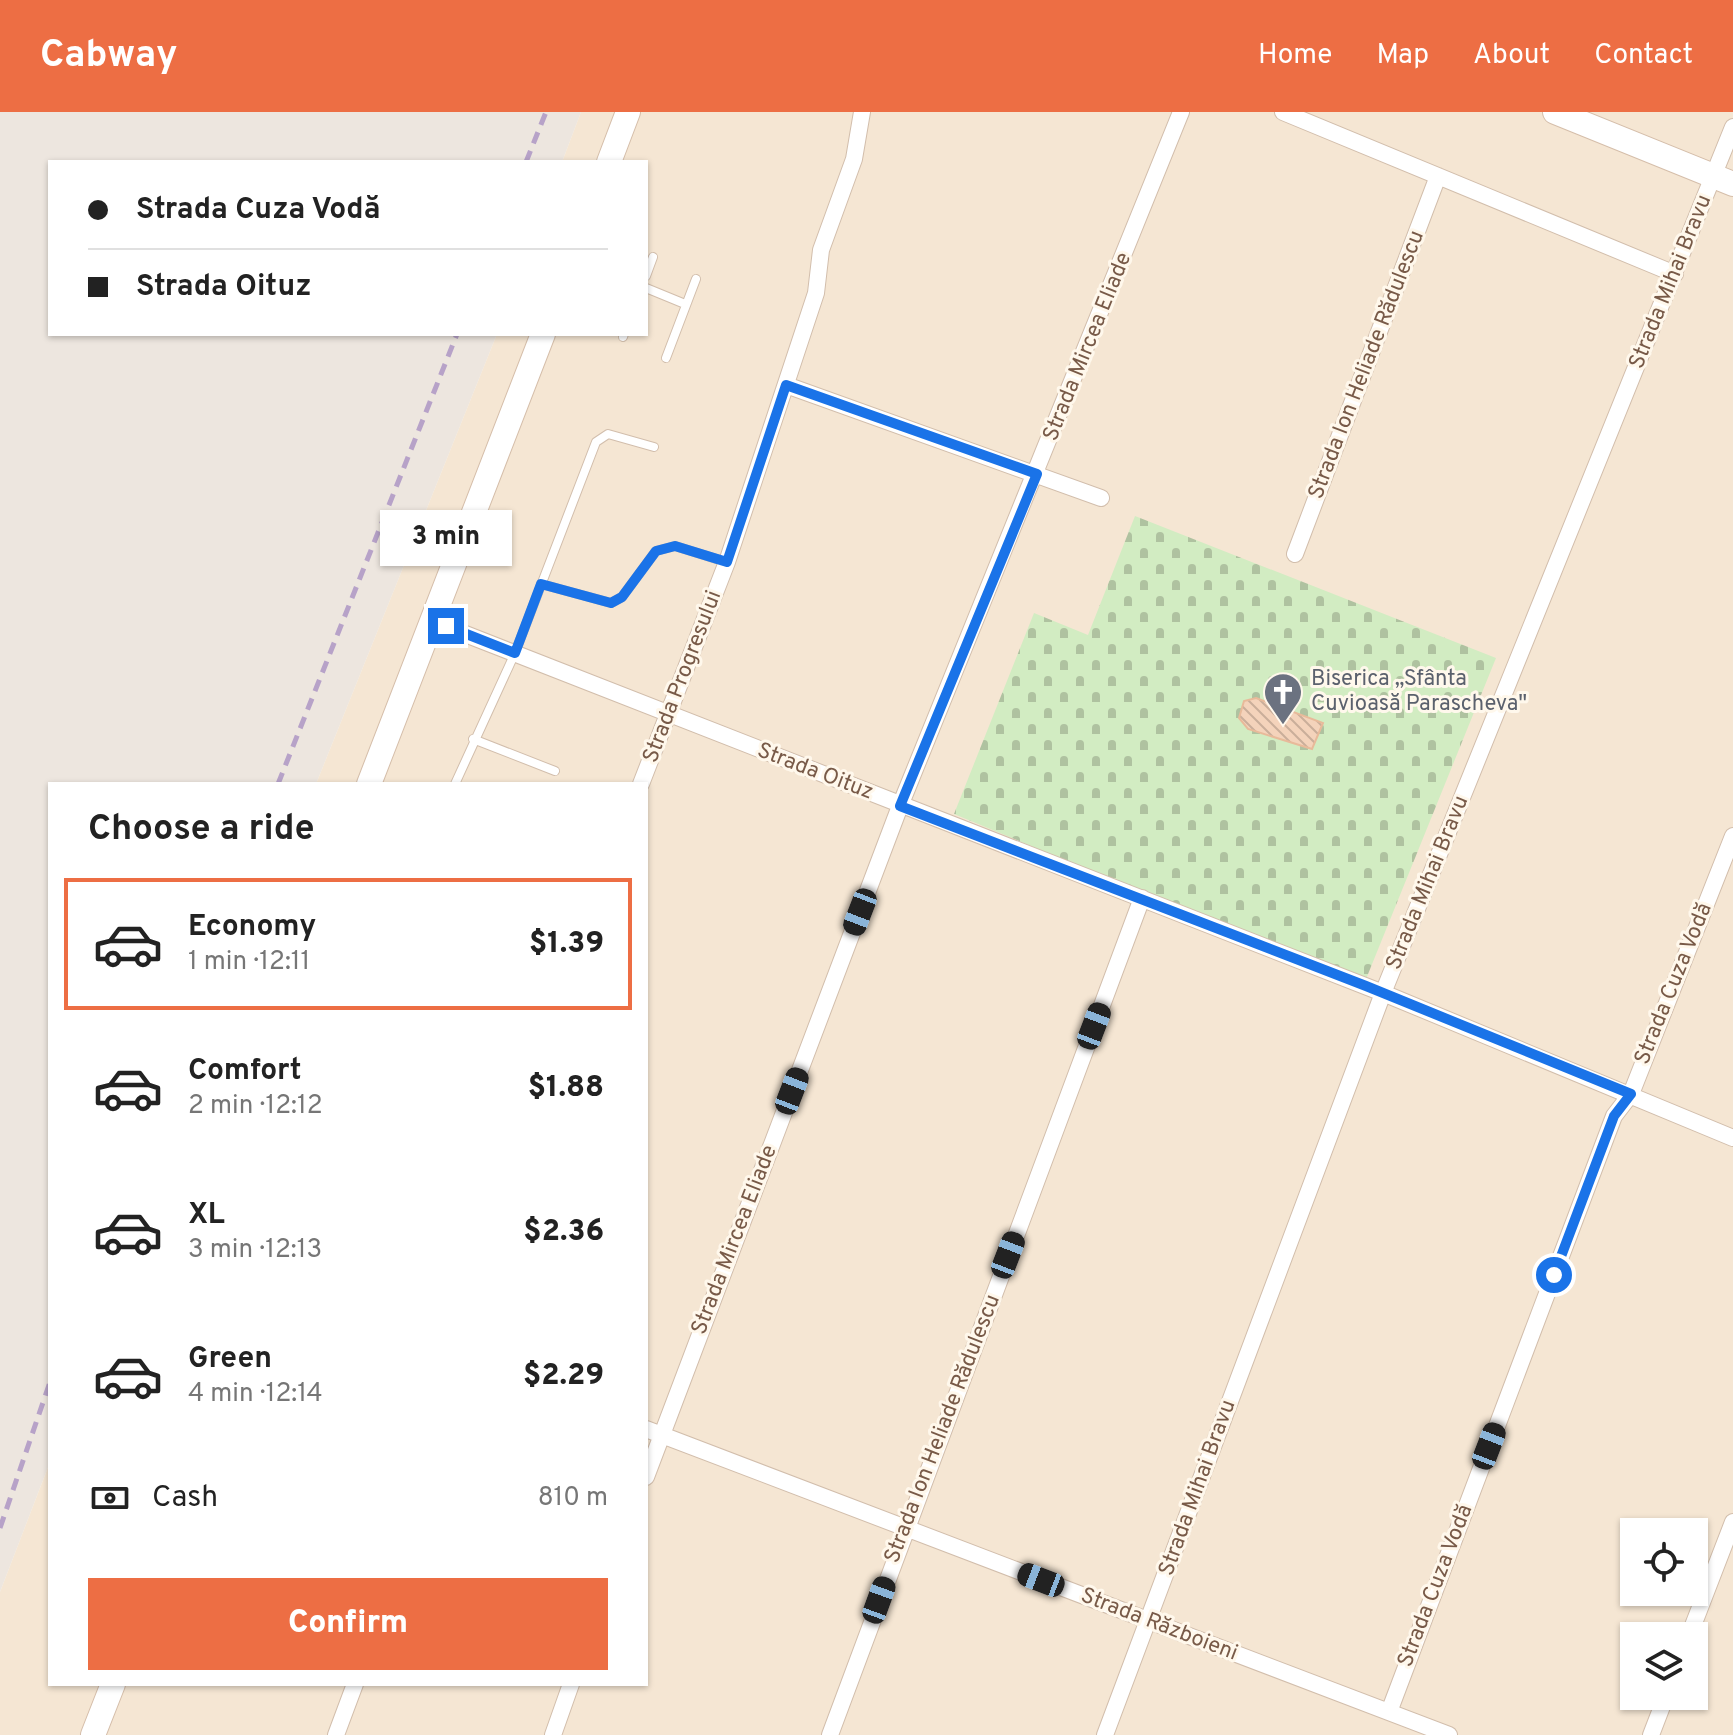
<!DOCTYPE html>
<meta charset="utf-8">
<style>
body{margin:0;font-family:Overpass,sans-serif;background:#f6f6f6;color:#222;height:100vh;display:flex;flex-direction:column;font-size:30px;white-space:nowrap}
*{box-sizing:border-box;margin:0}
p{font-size:26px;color:#767676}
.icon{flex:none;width:44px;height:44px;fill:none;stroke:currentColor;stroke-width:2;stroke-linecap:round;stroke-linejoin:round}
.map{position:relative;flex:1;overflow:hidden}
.side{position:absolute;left:48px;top:670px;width:600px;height:904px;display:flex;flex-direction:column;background:#fff;border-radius:0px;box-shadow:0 2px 6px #0004}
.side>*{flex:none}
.guide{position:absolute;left:48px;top:48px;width:600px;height:176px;border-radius:0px;box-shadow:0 2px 6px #0004;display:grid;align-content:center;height:176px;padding:0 40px;background:#fff}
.buttons{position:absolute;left:1620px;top:1406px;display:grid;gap:16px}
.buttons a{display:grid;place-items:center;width:88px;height:88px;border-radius:0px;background:#fff;box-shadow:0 2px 6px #0004;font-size:40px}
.end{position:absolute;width:36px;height:36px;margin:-18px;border:10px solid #1a73e8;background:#fff;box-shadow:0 0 0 4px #fff}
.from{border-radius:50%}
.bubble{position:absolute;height:56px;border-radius:0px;background:#fff;box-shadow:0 2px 6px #0004;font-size:26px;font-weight:800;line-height:56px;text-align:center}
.car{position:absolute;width:24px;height:48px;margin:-24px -12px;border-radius:10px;box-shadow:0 0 6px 2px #0007;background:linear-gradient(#222 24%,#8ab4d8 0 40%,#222 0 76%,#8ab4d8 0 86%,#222 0)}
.guide b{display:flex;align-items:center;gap:28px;height:76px;font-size:30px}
.guide b+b{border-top:2px solid #e0e0e0}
.guide i{width:20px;height:20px;background:#222}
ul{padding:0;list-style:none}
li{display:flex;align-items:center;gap:24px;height:132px;margin:0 16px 12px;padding:0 24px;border:4px solid transparent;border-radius:0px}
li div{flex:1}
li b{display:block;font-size:30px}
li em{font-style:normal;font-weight:800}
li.on{border-color:#ed6e44}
li>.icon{width:72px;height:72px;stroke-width:1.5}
h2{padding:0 40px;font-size:36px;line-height:96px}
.pay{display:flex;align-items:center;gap:20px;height:88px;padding:0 40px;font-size:30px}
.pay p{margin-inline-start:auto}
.cta{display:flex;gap:16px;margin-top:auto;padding:16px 40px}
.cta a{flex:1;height:92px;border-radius:0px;background:#ed6e44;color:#fff;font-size:32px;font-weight:800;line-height:92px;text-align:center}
header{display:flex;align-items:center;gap:48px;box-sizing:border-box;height:112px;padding:0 40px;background:#ed6e44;color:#fff}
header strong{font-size:38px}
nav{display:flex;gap:44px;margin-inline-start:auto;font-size:28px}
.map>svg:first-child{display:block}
.residential{fill:#f5e6d3;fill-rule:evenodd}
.industrial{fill:#ede6df}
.cemetery{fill:url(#cemetery-stones)}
.building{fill:url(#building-back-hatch);stroke:#e8ba9a;stroke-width:2}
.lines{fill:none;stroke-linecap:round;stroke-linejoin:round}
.lane-casing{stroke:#d2beac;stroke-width:10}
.street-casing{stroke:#d2beac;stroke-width:18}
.secondary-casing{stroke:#d5beaa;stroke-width:26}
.lane{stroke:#fff;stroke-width:8}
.street{stroke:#fff;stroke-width:16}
.secondary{stroke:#fff;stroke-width:24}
.rail{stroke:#b7a2c8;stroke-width:5;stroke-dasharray:12 8;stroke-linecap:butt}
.route{stroke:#1a73e8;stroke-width:10}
.labels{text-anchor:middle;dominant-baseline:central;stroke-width:6;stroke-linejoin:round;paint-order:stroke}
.street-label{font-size:22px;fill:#785a48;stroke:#fff8ec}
.worship-label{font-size:22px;fill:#5b616d;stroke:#fff8ec;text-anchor:start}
</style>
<header>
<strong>Cabway</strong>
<nav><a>Home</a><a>Map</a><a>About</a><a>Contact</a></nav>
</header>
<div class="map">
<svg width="1733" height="1623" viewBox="0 0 1733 1623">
<defs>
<pattern id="cemetery-stones" width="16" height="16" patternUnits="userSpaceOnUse" patternTransform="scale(2)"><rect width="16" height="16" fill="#d2ecc2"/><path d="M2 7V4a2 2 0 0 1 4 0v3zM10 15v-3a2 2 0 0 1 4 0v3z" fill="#afc2a0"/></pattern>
<pattern id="building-back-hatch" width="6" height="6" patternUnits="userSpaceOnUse" patternTransform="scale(2)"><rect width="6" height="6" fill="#f4d3bb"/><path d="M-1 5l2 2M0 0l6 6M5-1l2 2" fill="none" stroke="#caae9a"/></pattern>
</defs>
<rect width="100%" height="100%" fill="#fdf4e5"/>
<path class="residential" d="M 581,0 L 1733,0 L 1733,1623 L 0,1623 L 0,1480 L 50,1350 L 50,1572 L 646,1572 L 646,672 L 316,672 L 497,222 L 646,222 L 646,50 L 562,50 ZM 1634,1420 L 1694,1420 L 1694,1480 L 1634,1480 ZM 1634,1524 L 1694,1524 L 1694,1584 L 1634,1584 Z"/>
<path class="industrial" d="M 0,0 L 581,0 L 562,50 L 50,50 L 50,222 L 497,222 L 316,672 L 50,672 L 50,1350 L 0,1480 Z"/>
<path class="cemetery" d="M 1135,404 L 1496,546 L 1364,872 L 954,702 L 1034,501 L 1088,523 Z"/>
<path class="building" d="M 1256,586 L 1323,611 L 1312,637 L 1248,617 L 1239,606 L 1244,589 Z"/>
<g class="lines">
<defs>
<path id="lane" d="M 646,164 L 653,145
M 646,176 L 685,192
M 623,225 L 624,222
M 666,246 L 696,167
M 541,472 L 611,491 L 622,485 L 656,439 L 675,434 L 726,450
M 473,627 L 555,659
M 455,672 L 515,541 L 596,330 L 608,322 L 654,335"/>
<path id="street" d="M 1283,0 L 1675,162
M 786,273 L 1101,386
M 1295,442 L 1438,64
M 432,509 L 1383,881 L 1733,1026
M 641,672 L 727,450 L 816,181 L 821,138 L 854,47 L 862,0
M 646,1317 L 1449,1623
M 646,1365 L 900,694 L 1181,0
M 1689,1524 L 1733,1410
M 1389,1600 L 1614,1004 L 1631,982 L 1733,724
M 336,1623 L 355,1572
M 553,1623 L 571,1572
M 830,1623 L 1142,786
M 1105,1623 L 1383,881 L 1733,15
M 1651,1623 L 1666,1584"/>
<path id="secondary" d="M 1555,0 L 1733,72
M 609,50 L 628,0
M 369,672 L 543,222
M 93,1623 L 113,1572"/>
</defs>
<use href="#lane" class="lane-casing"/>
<use href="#street" class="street-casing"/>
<use href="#secondary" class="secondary-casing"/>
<use href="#lane" class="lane"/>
<use href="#street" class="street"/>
<use href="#secondary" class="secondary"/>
<path class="rail" d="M 526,50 L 546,0
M 278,672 L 457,222
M 0,1416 L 50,1270"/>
</g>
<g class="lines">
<path class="route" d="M 446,514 L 515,541 L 541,472 L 611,491 L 622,485 L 656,439 L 675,434 L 727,450 L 786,273 L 1037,362 L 900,694 L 1366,874 L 1631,982 L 1614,1004 L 1554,1163"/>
</g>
<defs>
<symbol id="church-pin" viewBox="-11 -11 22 30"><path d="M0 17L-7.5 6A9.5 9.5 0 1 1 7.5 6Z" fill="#6b7280" stroke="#fff8ec"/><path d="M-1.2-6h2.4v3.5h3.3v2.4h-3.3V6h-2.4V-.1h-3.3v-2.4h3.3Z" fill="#fff"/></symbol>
</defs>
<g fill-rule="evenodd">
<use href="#church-pin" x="1261" y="558" width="44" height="60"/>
</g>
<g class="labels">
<g class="street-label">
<text transform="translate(1671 170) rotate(-68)">Strada Mihai Bravu</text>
<text transform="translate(1088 235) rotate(-68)">Strada Mircea Eliade</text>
<text transform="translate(1367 253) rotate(-69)">Strada Ion Heliade Rădulescu</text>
<text transform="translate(683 565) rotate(-69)">Strada Progresului</text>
<text transform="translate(815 660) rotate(21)">Strada Oituz</text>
<text transform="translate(1428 771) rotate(-68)">Strada Mihai Bravu</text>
<text transform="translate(1674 872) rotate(-68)">Strada Cuza Vodă</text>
<text transform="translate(735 1128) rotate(-69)">Strada Mircea Eliade</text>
<text transform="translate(943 1317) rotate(-69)">Strada Ion Heliade Rădulescu</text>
<text transform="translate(1198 1376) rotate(-70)">Strada Mihai Bravu</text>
<text transform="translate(1436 1474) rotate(-69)">Strada Cuza Vodă</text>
<text transform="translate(1159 1513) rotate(21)">Strada Războieni</text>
</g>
<g class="worship-label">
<text x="1311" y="567">Biserica „Sfânta<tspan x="1311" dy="25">Cuvioasă Parascheva"</tspan></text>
</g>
</g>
</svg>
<div class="buttons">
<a><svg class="icon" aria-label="locate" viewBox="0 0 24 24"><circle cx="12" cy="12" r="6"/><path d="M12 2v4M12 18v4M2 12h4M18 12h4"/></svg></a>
<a><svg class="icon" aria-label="layers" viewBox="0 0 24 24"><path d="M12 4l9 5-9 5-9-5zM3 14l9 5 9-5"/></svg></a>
</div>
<i class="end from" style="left:1554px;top:1163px"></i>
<i class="end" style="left:446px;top:514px"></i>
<div class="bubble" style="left:380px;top:398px;width:132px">3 min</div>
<i class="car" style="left:860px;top:800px;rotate:201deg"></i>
<i class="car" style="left:1094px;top:914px;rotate:21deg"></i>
<i class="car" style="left:792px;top:979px;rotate:21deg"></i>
<i class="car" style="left:1008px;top:1143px;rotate:21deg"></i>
<i class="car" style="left:1489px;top:1334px;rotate:21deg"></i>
<i class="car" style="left:1041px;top:1468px;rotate:291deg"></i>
<i class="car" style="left:879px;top:1488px;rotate:20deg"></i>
<div class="guide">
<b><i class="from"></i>Strada Cuza Vodă</b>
<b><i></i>Strada Oituz</b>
</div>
<section class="side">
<h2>Choose a ride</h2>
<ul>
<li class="on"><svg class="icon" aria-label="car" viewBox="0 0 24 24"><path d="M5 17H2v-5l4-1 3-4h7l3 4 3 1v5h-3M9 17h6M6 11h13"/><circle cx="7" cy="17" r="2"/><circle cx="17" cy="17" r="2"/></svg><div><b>Economy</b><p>1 min · 12:11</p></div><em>$1.39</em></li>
<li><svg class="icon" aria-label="car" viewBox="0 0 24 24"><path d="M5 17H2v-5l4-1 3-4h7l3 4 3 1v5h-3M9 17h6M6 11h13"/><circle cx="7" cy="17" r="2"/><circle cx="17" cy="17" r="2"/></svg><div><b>Comfort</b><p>2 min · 12:12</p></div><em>$1.88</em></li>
<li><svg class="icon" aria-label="car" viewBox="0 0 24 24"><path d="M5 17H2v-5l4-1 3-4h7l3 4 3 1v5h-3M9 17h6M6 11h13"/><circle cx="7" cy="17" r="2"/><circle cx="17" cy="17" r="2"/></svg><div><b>XL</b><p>3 min · 12:13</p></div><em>$2.36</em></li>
<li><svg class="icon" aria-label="car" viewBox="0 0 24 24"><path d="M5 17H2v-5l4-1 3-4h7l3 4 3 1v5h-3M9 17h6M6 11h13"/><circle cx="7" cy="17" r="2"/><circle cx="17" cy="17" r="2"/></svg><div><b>Green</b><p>4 min · 12:14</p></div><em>$2.29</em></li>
</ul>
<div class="pay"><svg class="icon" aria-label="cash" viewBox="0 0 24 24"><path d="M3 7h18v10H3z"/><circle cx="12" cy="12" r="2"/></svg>Cash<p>810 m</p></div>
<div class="cta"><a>Confirm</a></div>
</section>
</div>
